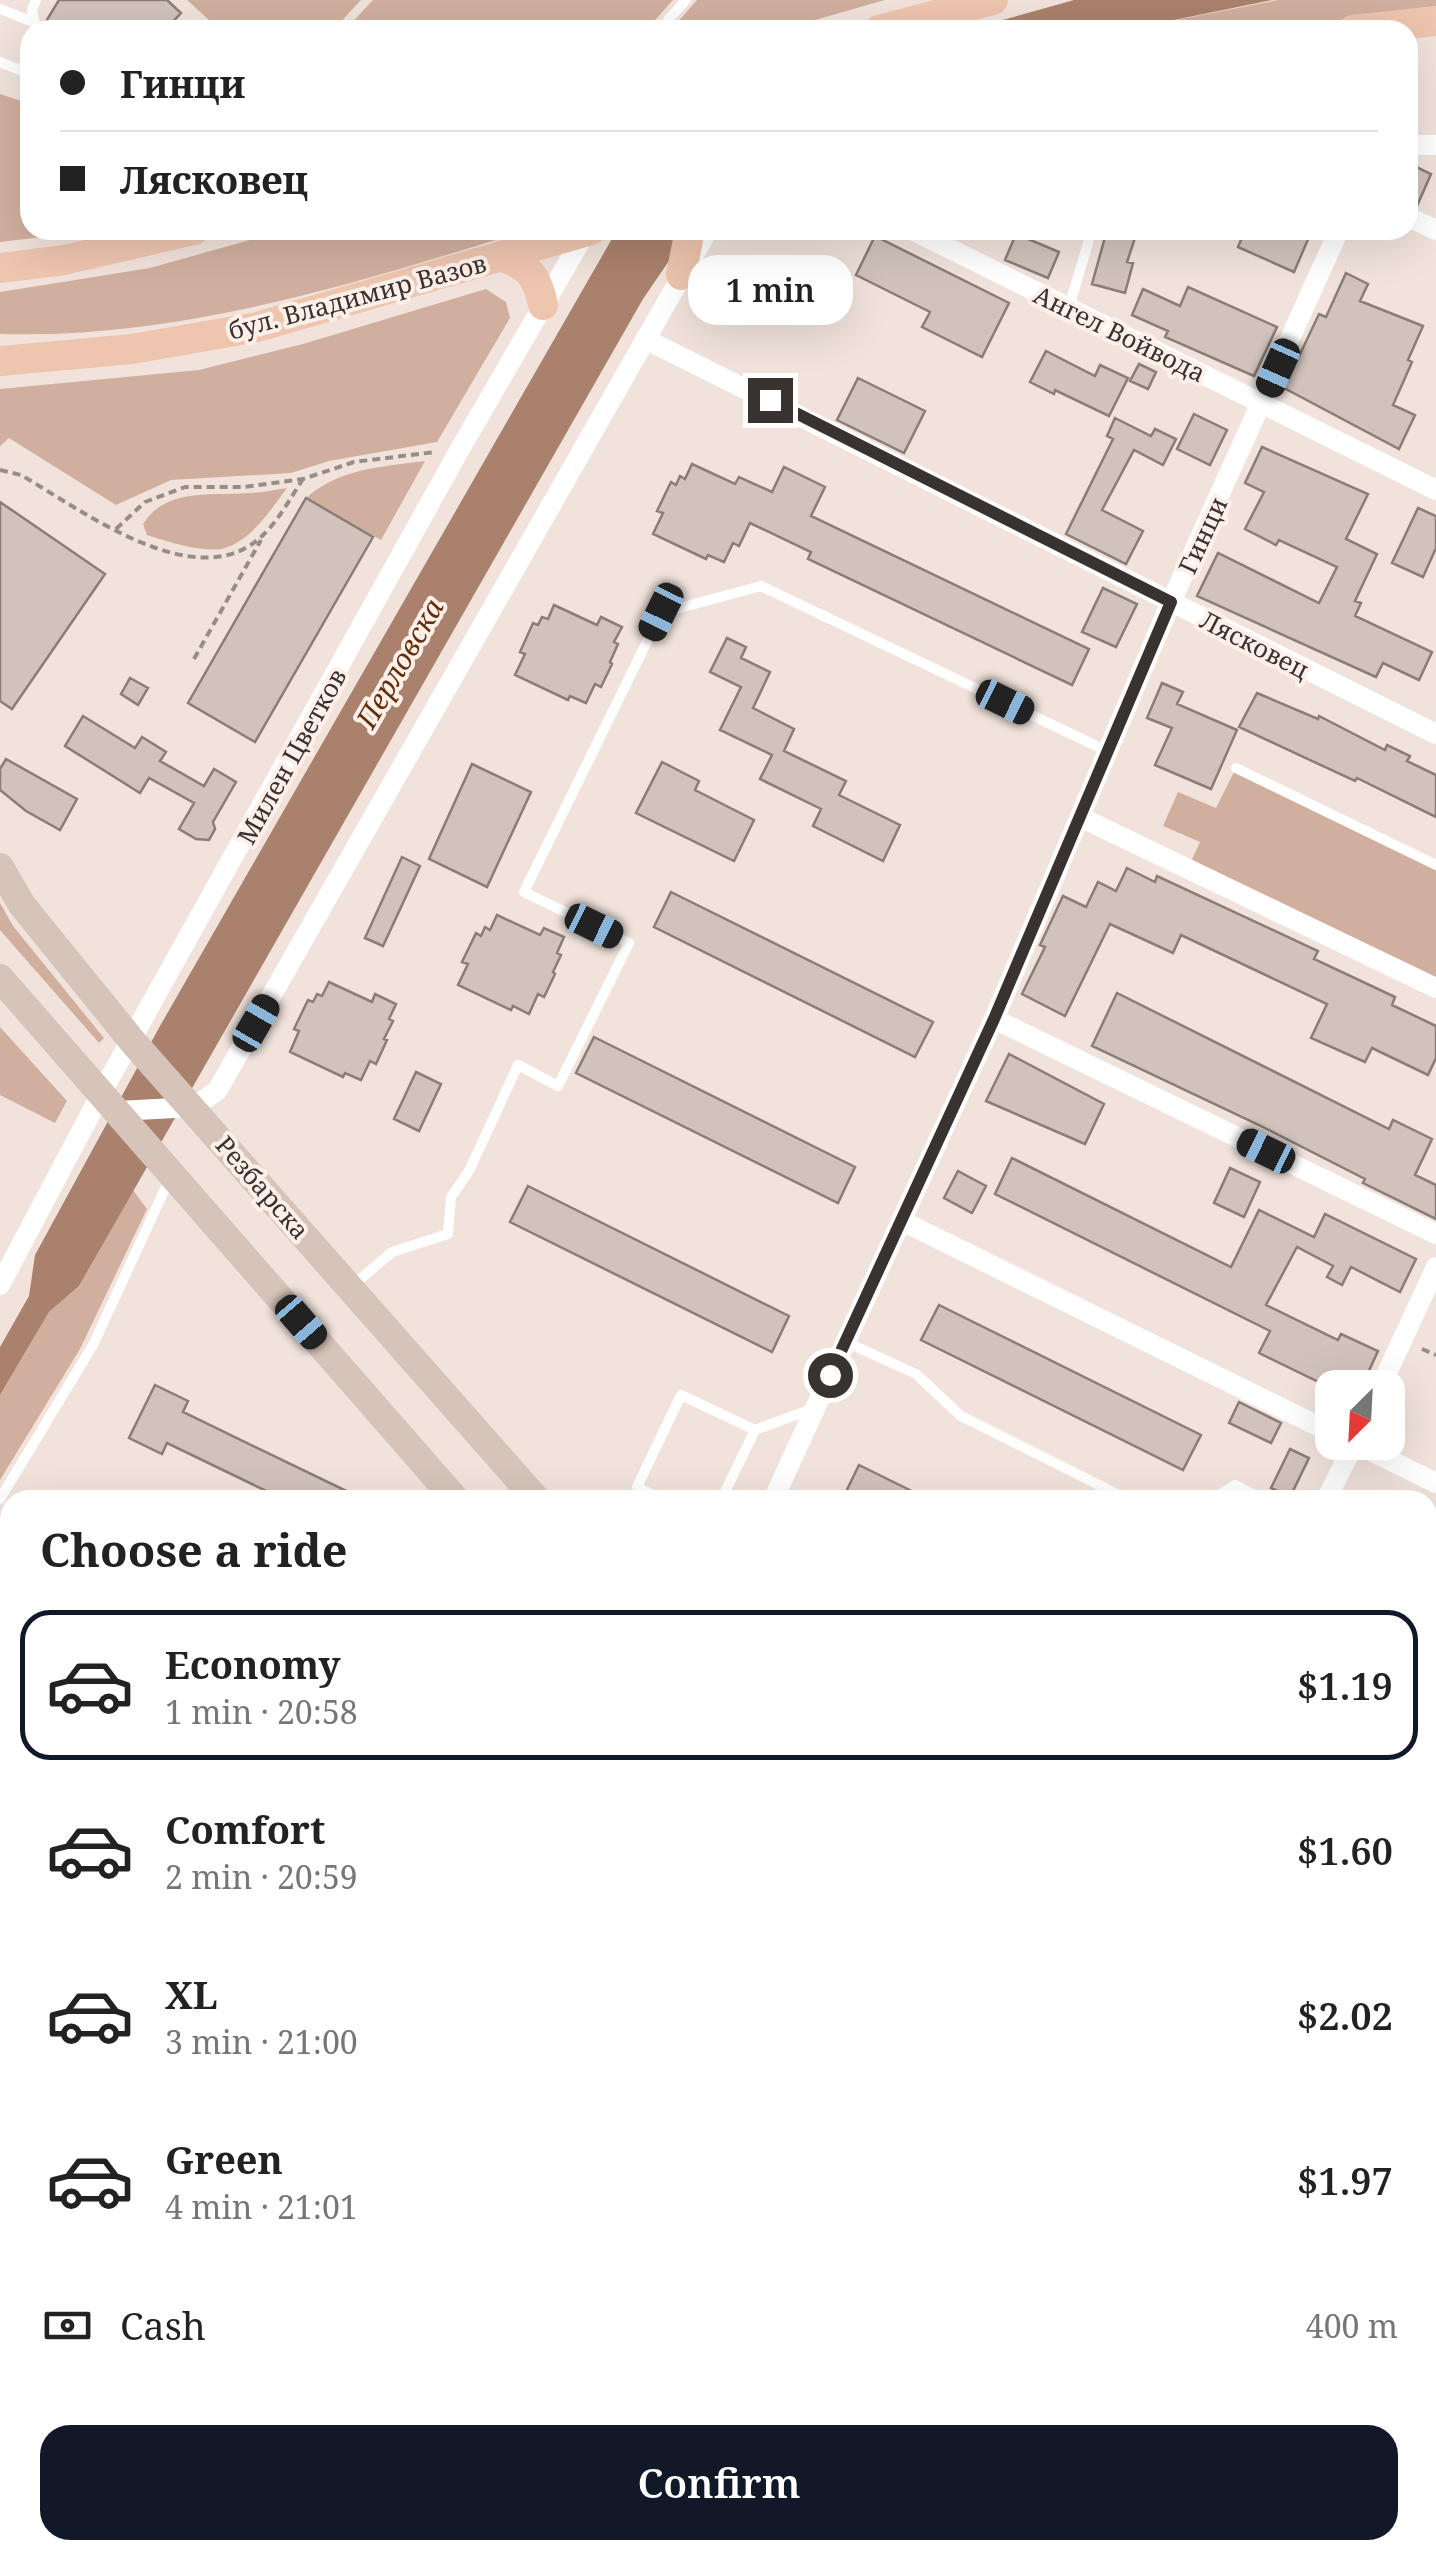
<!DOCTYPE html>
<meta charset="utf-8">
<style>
body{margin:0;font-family:"Noto Serif",serif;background:#f2f2f2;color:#222;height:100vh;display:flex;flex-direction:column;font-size:38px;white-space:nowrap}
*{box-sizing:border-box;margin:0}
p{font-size:32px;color:#767676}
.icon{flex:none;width:55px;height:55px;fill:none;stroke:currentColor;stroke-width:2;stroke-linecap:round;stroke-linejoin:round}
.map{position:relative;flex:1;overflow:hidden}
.sheet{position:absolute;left:0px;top:1490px;width:1438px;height:1070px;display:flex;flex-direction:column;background:#fff;border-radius:30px 30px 0 0;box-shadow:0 10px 40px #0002}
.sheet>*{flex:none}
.guide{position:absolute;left:20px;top:20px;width:1398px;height:220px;border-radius:30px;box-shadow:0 10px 40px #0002;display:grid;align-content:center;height:220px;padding:0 40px;background:#fff}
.needle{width:65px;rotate:204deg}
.controls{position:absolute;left:1315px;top:1370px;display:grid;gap:20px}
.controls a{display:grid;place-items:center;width:90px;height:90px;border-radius:20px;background:#fff;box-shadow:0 10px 40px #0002;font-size:50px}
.end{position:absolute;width:45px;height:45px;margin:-22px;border:12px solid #383230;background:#fff;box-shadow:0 0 0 5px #fff}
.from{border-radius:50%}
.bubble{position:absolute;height:70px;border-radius:30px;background:#fff;box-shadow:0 10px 40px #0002;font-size:32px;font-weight:600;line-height:70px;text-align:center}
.car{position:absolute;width:30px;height:60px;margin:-30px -15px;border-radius:12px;box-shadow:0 0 8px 2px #0007;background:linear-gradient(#222 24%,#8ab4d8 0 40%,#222 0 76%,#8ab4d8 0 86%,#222 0)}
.guide b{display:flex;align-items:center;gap:35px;height:95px;font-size:38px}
.guide b+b{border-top:2px solid #e0e0e0}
.guide i{width:25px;height:25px;background:#222}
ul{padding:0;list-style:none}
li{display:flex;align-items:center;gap:30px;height:150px;margin:0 20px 15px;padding:0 20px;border:5px solid transparent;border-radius:30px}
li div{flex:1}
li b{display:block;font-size:38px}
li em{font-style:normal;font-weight:600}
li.active{border-color:#111827}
li>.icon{width:90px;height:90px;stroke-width:1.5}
h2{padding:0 40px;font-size:45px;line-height:120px}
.pay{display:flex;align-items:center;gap:25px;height:110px;padding:0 40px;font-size:38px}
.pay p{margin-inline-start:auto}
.action{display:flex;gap:20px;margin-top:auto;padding:20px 40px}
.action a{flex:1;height:115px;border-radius:30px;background:#111827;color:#fff;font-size:40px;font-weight:600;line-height:115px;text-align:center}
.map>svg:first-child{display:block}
.green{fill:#d1af9e}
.forest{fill:#d3a892}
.water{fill:#aa816c}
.building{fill:#d1c3bc;stroke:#8a7d77;stroke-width:2.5}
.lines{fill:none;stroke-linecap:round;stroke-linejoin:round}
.path{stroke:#978d88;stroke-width:4;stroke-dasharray:8 5;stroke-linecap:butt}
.lane{stroke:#fff;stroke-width:10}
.street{stroke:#fff;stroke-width:20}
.secondary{stroke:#d6c4ba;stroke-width:28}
.primary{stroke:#eec5af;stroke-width:30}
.route{stroke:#383230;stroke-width:12}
.labels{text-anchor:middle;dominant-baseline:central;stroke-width:8;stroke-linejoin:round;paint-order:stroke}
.street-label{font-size:25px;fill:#383230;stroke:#fef0e9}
.water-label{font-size:28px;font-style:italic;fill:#642e0c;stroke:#fef0e9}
</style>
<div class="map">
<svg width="1436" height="2560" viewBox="0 0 1436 2560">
<rect width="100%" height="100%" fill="#f1e3dc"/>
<path class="green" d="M 187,0 L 361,0 L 333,30 L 220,30 Z
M 373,0 L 673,0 L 646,30 L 345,30 Z
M 697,0 L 885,0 L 780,30 L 671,30 Z
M 1278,0 L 1436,0 L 1436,6 L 1270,30 L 1125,30 Z
M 0,94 L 30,104 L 30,230 L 74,230 L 75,233 L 0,242 Z
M 285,230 L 528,230 C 356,283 182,339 0,334 L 0,292 L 150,268 Z
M 486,289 L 506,302 L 510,318 L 437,442 L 329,461 L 291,473 L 171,480 L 116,505 L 9,438 L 0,446 L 0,389 L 199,370 L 303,344 Z
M 425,461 L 381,540 L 306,498 C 340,468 381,467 425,461 Z
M 287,488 C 272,508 251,541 225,548 C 206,554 165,541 147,535 L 143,524 C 166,488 209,496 247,493 C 260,493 274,490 287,488 Z
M 1236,768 L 1436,865 L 1436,988 L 1188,868 L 1200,842 L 1163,826 L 1178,792 L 1216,808 Z
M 0,903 L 13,926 L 104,1038 L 99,1043 L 0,930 Z
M 0,1027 L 67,1101 L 55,1123 L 0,1095 Z
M 133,1190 L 147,1209 L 80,1349 L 0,1480 L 0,1395 L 49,1312 L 79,1286 Z"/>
<path class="forest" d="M 372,2550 L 1214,2550 L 1226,2560 L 389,2560 Z"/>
<path class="water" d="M 1074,0 L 1272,0 L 1125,30 L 967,30 Z
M 617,230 L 690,230 L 643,299 L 79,1286 L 49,1312 L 0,1395 L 0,1347 L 29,1296 L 35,1255 L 160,1026 Z"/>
<path class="building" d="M 59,0 L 167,0 L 181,13 L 168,27 L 45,23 Z
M 1408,163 L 1431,174 L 1417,206 L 1408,203 Z
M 1107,230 L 1136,235 L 1127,262 L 1133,263 L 1125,293 L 1092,284 Z
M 1245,230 L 1312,230 L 1294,272 L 1238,247 Z
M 1016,234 L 1059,252 L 1048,278 L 1005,260 Z
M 875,236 L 1009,303 L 982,357 L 922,327 L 930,312 L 856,275 Z
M 1346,273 L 1368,284 L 1360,301 L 1423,326 L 1408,360 L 1412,362 L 1393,405 L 1415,415 L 1399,449 L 1284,388 L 1319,314 L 1326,317 Z
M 1188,287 L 1277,327 L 1254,376 L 1165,337 L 1168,331 L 1132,315 L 1143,289 L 1180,306 Z
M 1046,351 L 1095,376 L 1100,365 L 1128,378 L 1109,416 L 1055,390 L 1054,394 L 1030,382 Z
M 1139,364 L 1156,372 L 1148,389 L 1130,381 Z
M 858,378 L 925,411 L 904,453 L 837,420 Z
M 1194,414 L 1227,430 L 1210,465 L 1177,449 Z
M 1115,418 L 1151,436 L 1155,429 L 1176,439 L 1163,465 L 1134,450 L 1102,510 L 1143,531 L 1126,564 L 1066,534 L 1113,439 L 1107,436 Z
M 1262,447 L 1368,494 L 1346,539 L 1377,554 L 1355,601 L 1361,603 L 1355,616 L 1432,652 L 1419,680 L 1383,663 L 1376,677 L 1197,596 L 1218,553 L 1319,603 L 1337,567 L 1279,540 L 1276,545 L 1245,529 L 1264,492 L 1245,483 Z
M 692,464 L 735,484 L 739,477 L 772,492 L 784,467 L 825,487 L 811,516 L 1089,649 L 1072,685 L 808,559 L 811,552 L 750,523 L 739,546 L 733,543 L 724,562 L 708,555 L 706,559 L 653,534 L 663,513 L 657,511 L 671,482 L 676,485 L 680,476 L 685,479 Z
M 306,498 L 373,537 L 255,742 L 188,703 Z
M 0,502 L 105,574 L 12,709 L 0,701 Z
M 1418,508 L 1436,516 L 1436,548 L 1423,577 L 1392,563 Z
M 1103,588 L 1137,604 L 1116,647 L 1082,632 Z
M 554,605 L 597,625 L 601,617 L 622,627 L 614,642 L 618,644 L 610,662 L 612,664 L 601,687 L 595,684 L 586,703 L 570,696 L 568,700 L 515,675 L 525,654 L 520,652 L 533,623 L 538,625 L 542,617 L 548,619 Z
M 727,638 L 746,647 L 741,658 L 770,672 L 753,708 L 794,729 L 784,751 L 846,781 L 839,795 L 900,825 L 883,861 L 813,826 L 821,809 L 760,779 L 772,755 L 720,730 L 741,687 L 710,672 Z
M 130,678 L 148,688 L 138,705 L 121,694 Z
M 1162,683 L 1183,692 L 1177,704 L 1237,730 L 1211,789 L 1155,765 L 1172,728 L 1147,718 Z
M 1257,693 L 1318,719 L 1319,716 L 1385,750 L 1387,745 L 1410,756 L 1407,761 L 1436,775 L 1436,817 L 1357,778 L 1355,781 L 1239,727 Z
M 83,716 L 135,748 L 142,737 L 166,752 L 160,761 L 204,786 L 214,769 L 236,782 L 213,822 L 215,829 L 209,840 L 196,839 L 179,829 L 194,803 L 149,778 L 140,793 L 65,746 Z
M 6,759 L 77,799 L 60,830 L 26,811 L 0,790 L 0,769 Z
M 662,762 L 699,781 L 695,790 L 754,820 L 734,861 L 636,813 Z
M 472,764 L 531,792 L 487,887 L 429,859 Z
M 402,857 L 420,866 L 383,946 L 365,938 Z
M 1127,868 L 1155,882 L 1157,876 L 1318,951 L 1314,959 L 1395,997 L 1392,1005 L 1436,1026 L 1436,1058 L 1428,1075 L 1372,1048 L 1365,1062 L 1311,1038 L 1327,1004 L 1181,935 L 1173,953 L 1110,924 L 1065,1016 L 1022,994 L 1045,947 L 1040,945 L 1063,896 L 1086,907 L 1098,882 L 1116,891 Z
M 671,892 L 933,1022 L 915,1057 L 654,927 Z
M 497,915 L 540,935 L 544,928 L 564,937 L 557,953 L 561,955 L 553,972 L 555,974 L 544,997 L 538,994 L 529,1014 L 513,1006 L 511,1010 L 458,985 L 468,964 L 462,962 L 476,933 L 481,936 L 485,927 L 490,930 Z
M 329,982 L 372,1002 L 375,994 L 396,1004 L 389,1019 L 393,1021 L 384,1039 L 387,1040 L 376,1064 L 370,1061 L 361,1080 L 345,1073 L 343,1077 L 290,1052 L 299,1031 L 294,1029 L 308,1000 L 313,1002 L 317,994 L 322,996 Z
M 1117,993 L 1389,1129 L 1393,1120 L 1432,1139 L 1415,1175 L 1436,1185 L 1436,1219 L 1363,1183 L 1365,1179 L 1259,1125 L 1092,1046 Z
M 594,1037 L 855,1167 L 838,1203 L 576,1073 Z
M 1009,1054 L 1104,1104 L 1085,1144 L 986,1101 Z
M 416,1072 L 441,1084 L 419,1131 L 394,1119 Z
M 1012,1158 L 1231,1267 L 1259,1210 L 1314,1237 L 1325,1214 L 1416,1259 L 1400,1292 L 1351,1267 L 1342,1285 L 1327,1277 L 1333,1266 L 1297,1247 L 1266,1305 L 1338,1340 L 1341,1334 L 1378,1351 L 1361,1388 L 1331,1388 L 1259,1353 L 1270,1331 L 995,1194 Z
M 1230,1168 L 1260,1182 L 1244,1217 L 1214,1203 Z
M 958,1171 L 986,1186 L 972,1213 L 944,1198 Z
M 528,1186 L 789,1316 L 772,1352 L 510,1222 Z
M 939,1305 L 1201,1435 L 1183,1470 L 921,1340 Z
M 155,1385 L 188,1401 L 183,1412 L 365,1500 L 285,1500 L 167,1443 L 162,1454 L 129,1438 Z
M 1239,1402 L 1281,1423 L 1271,1443 L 1229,1423 Z
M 1290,1449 L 1309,1458 L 1290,1497 L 1271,1488 Z
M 859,1465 L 930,1500 L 842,1500 Z"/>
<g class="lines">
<path class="path" d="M 0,470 L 21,475 C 82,510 198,599 263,535 C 279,520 291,497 303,479
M 116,529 L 145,502 L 185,487 L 244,487 L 303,479 L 354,462 L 435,452
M 194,659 L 261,540
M 1422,1349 L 1436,1355
M 0,2053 L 10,2071
M 293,2560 L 297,2550"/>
<path class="lane" d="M 0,9 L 33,22
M 36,30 L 32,10 L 36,0
M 659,30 L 686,0
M 0,62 L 30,74
M 1069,307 L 1092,230
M 1236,768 L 1436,865
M 351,1287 L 392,1252 L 448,1234 L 451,1197 L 469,1171 L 518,1065 L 558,1086 L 629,943 L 524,892 L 661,613 L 761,586 L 1107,751
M 846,1342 L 916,1374 L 961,1416 L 1129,1500
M 0,1499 L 93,1345 L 170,1178
M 663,1500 L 637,1487 L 681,1395 L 755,1430
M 721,1500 L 755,1430 L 812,1409
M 1211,1500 L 1235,1485 L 1265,1500
M 1428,1648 L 1436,1652
M 0,2490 L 10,2497
M 0,2505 L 10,2502
M 93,2550 L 116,2560"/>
<path class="street" d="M 1408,145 L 1436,145
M 1408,217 L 1436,230
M 912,230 L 1436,490
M 645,339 L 1436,734
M 1080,817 L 1436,988
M 994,1019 L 1436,1234
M 118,1111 L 193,1107 L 217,1091 L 708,230
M 902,1221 L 1332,1433
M 0,1285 L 102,1092 L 460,449 L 587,230
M 1380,1388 L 1436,1267
M 1352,1442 L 1436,1483
M 773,1500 L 994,1019 L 1171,602 L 1339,230
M 1326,1500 L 1355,1442"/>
<path class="secondary" d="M 0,867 L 22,905 L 133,1042 L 537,1500
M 0,978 L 456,1500
M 1428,2150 L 1436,2153
M 1428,2210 L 1436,2212"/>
<path class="primary" d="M 879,30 L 993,0
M 1353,30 L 1436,21
M 501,256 C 529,267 537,275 543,305
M 0,268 L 64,260 L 194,230
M 681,275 L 690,230
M 0,361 L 132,349 L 257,327 L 591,230"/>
</g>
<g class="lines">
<path class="route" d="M 770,400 L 1171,602 L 994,1019 L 830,1375"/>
</g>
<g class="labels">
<g class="street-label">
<text transform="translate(357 296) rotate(-15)">бул. Владимир Вазов</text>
<text transform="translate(1120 333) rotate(26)">Ангел Войвода</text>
<text transform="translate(1202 535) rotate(-65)">Гинци</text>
<text transform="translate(1255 644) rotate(27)">Лясковец</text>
<text transform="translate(291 756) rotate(-61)">Милен Цветков</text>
<text transform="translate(263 1187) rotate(49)">Резбарска</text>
</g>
<g class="water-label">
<text transform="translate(399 663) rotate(-60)">Перловска</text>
</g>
</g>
</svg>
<div class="controls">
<a><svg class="needle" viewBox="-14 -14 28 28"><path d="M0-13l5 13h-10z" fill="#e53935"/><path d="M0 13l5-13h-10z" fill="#767676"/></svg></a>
</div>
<i class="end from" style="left:830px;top:1375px"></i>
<i class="end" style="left:770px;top:400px"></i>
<div class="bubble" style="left:688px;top:255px;width:165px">1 min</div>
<i class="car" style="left:1278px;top:368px;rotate:204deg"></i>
<i class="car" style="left:661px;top:612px;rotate:206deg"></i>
<i class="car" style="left:1005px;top:702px;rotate:116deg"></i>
<i class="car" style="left:594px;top:926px;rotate:116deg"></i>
<i class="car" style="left:256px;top:1023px;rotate:30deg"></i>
<i class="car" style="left:1266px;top:1151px;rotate:296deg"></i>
<i class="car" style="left:301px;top:1322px;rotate:139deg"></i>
<div class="guide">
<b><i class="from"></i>Гинци</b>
<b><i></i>Лясковец</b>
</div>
<section class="sheet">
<h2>Choose a ride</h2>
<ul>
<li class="active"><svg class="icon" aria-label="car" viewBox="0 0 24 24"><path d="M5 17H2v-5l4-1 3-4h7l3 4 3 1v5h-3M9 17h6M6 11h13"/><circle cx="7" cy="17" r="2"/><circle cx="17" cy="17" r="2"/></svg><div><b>Economy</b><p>1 min · 20:58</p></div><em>$1.19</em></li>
<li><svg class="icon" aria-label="car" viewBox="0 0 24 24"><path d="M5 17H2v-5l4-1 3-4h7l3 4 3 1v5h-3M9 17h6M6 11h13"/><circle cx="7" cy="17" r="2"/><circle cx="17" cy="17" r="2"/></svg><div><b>Comfort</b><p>2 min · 20:59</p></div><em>$1.60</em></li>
<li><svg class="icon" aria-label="car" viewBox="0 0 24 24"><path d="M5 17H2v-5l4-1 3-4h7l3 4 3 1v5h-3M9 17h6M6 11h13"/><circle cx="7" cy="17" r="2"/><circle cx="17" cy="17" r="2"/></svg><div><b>XL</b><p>3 min · 21:00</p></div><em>$2.02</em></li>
<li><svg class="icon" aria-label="car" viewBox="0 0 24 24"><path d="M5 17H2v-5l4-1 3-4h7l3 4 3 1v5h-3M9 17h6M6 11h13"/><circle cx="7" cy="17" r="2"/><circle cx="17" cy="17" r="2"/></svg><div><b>Green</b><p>4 min · 21:01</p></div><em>$1.97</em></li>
</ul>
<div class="pay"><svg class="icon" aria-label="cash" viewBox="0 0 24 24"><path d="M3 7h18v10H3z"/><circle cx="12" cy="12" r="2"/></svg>Cash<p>400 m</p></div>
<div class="action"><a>Confirm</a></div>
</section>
</div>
